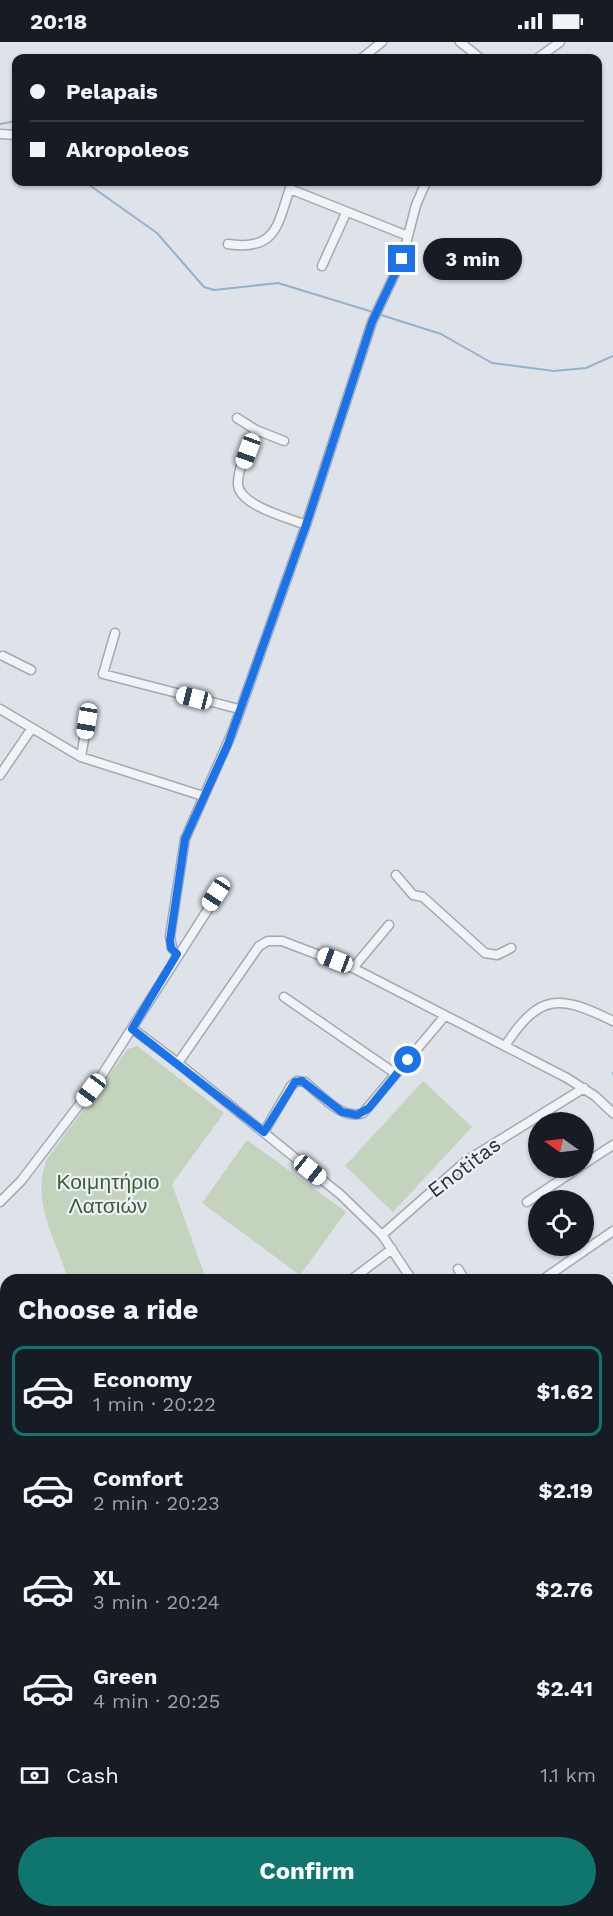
<!DOCTYPE html>
<meta charset="utf-8">
<style>
body{margin:0;font-family:"Work Sans",sans-serif;background:#242831;color:#f1f3f6;height:100vh;display:flex;flex-direction:column;font-size:22px;white-space:nowrap}
*{box-sizing:border-box;margin:0}
p{font-size:20px;color:#9ea1a6}
.icon{flex:none;width:33px;height:33px;fill:none;stroke:currentColor;stroke-width:2;stroke-linecap:round;stroke-linejoin:round}
.map{position:relative;flex:1;overflow:hidden}
.panel{position:absolute;left:0px;top:1232px;width:614px;height:644px;display:flex;flex-direction:column;background:#171b24;border-radius:18px 18px 0 0;box-shadow:0 2px 4px #0004}
.panel>*{flex:none}
.banner{position:absolute;left:12px;top:12px;width:590px;height:132px;border-radius:12px;box-shadow:0 2px 4px #0004;display:grid;align-content:center;height:132px;padding:0 18px;background:#171b24}
.needle{width:39px;rotate:284deg}
.tools{position:absolute;left:528px;top:1070px;display:grid;gap:12px}
.tools a{display:grid;place-items:center;width:66px;height:66px;border-radius:50%;background:#171b24;box-shadow:0 2px 4px #0004;font-size:30px}
.end{position:absolute;width:27px;height:27px;margin:-14px;border:8px solid #1a73e8;background:#fff;box-shadow:0 0 0 3px #fff}
.from{border-radius:50%}
.bubble{position:absolute;height:42px;border-radius:21px;background:#171b24;box-shadow:0 2px 4px #0004;font-size:20px;font-weight:700;line-height:42px;text-align:center}
.car{position:absolute;width:18px;height:36px;margin:-18px -9px;border-radius:8px;box-shadow:0 0 4px 2px #0007;background:linear-gradient(#fff 24%,#345 0 40%,#fff 0 76%,#345 0 86%,#fff 0)}
.banner b{display:flex;align-items:center;gap:21px;height:57px;font-size:22px}
.banner b+b{border-top:2px solid #363941}
.banner i{width:15px;height:15px;background:#f1f3f6}
ul{padding:0;list-style:none}
li{display:flex;align-items:center;gap:18px;height:90px;margin:0 12px 9px;padding:0 6px;border:3px solid transparent;border-radius:12px}
li div{flex:1}
li b{display:block;font-size:22px}
li em{font-style:normal;font-weight:700}
li.active{border-color:#0f766e}
li>.icon{width:54px;height:54px;stroke-width:1.5}
h2{padding:0 18px;font-size:27px;line-height:72px}
.pay{display:flex;align-items:center;gap:15px;height:66px;padding:0 18px;font-size:22px}
.pay p{margin-inline-start:auto}
.action{display:flex;gap:12px;margin-top:auto;padding:12px 18px}
.action a{flex:1;height:69px;border-radius:36px;background:#0f766e;color:#fff;font-size:24px;font-weight:700;line-height:69px;text-align:center}
.status{display:flex;justify-content:space-between;align-items:center;height:42px;padding:0 30px;background:#171b24;direction:ltr}
.status svg{height:16px;fill:currentColor}
.map>svg:first-child{display:block}
.green{fill:#c4d3be}
.lines{fill:none;stroke-linecap:round;stroke-linejoin:round}
.stream{stroke:#95b1cc;stroke-width:2}
.minor-casing{stroke:#a3a9b3;stroke-width:11}
.tertiary-casing{stroke:#a3a9b3;stroke-width:14}
.minor{stroke:#f1f3f7;stroke-width:8}
.tertiary{stroke:#f1f3f7;stroke-width:10}
.route{stroke:#1a73e8;stroke-width:8}
.labels{text-anchor:middle;dominant-baseline:central;stroke-width:4.5;stroke-linejoin:round;paint-order:stroke}
.street-label{font-size:21px;fill:#263041;stroke:#edf1f6}
.park-label{font-size:21px;fill:#3b5e32;stroke:#edf1f6}
</style>
<div class="status"><b>20:18</b><svg viewBox="0 0 49 12"><path d="M0 12V9h3v3zM5 12V6h3v6zM10 12V3h3v9zM15 12V0h3v12zM26 1h20v11H26zM47 4h2v5h-2z"/></svg></div>
<div class="map">
<svg width="613" height="1874" viewBox="0 0 613 1874">
<rect width="100%" height="100%" fill="#dee2e9"/>
<path class="green" d="M 137,1004 L 224,1071 L 172,1142 L 206,1237 L 68,1237 C 56,1198 30,1158 47,1117 L 128,1007 Z
M 423,1039 L 472,1085 L 393,1170 L 345,1124 Z
M 247,1098 L 346,1170 L 300,1233 L 202,1161 Z"/>
<g class="lines">
<path class="stream" d="M 0,82 L 16,79
M 85,140 L 157,191 L 204,245 L 214,248 L 278,241 L 373,270
M 378,272 L 441,292 L 492,321 L 554,329 L 586,326 L 613,314
M 613,1031 L 613,1032"/>
<defs>
<path id="minor" d="M 460,0 L 480,16
M 362,16 L 382,0
M 538,16 L 560,0
M 0,92 L 16,93
M 290,147 L 408,194
M 228,202 C 279,210 278,179 292,140
M 322,224 L 346,171
M 237,376 L 256,388 L 284,399
M 256,388 C 250,404 238,424 238,441 C 237,463 289,476 306,483
M 115,591 L 103,632 L 239,667
M 3,614 L 31,628
M 0,667 L 81,715 L 203,754
M 81,715 L 87,679
M 0,733 L 32,686
M 396,833 L 413,853 L 423,855 L 485,911 L 497,913 L 511,906
M 177,912 L 172,906 L 170,894 L 185,797 L 232,691 L 306,483 L 372,280 L 402,217 L 416,163 L 426,140
M 353,926 L 389,883
M 284,955 L 396,1032
M 133,987 L 178,1021 L 341,1153 L 382,1193 L 412,1238
M 505,1004 C 540,950 560,953 613,979
M 178,1021 L 259,904 L 268,899 L 282,899 L 353,926 L 567,1036 L 595,1054 L 613,1071
M 264,1090 L 291,1044 L 297,1039 L 305,1040 C 320,1052 342,1079 363,1071 L 444,975
M 584,1122 L 613,1103
M 0,1160 L 21,1139 L 102,1033 L 221,847
M 527,1160 L 580,1125
M 382,1193 L 466,1119 L 584,1046
M 458,1227 L 465,1238
M 351,1238 L 392,1207
M 542,1238 L 613,1189
M 608,1271 L 613,1268
M 5,1305 L 6,1307
M 608,1341 L 613,1337
M 0,1367 L 6,1363
M 0,1412 L 6,1420
M 608,1414 L 613,1423
M 608,1465 L 613,1461
M 0,1475 L 6,1483
M 608,1537 L 613,1543
M 0,1541 L 6,1536
M 608,1647 L 613,1650
M 0,1657 L 6,1650
M 608,1709 L 613,1711
M 0,1724 L 6,1729
M 608,1778 L 613,1771
M 0,1818 L 6,1824
M 348,1869 L 350,1874
M 60,1874 L 62,1869
M 527,1874 L 530,1869"/>
<path id="tertiary" d="M 503,1869 L 513,1874
M 275,1874 L 291,1869"/>
</defs>
<use href="#minor" class="minor-casing"/>
<use href="#tertiary" class="tertiary-casing"/>
<use href="#minor" class="minor"/>
<use href="#tertiary" class="tertiary"/>
</g>
<g class="lines">
<path class="route" d="M 402,217 L 372,280 L 306,483 L 228,702 L 185,797 L 170,898 L 171,906 L 177,912 L 132,987 L 264,1090 L 295,1040 L 302,1039 L 342,1070 L 357,1073 L 369,1066 L 408,1018"/>
</g>
<g class="labels">
<g class="street-label">
<text transform="translate(464 1125) rotate(-37)">Enotitas</text>
</g>
<g class="park-label">
<text x="108" y="1139">Κοιμητήριο<tspan x="108" dy="24">Λατσιών</tspan></text>
</g>
</g>
</svg>
<div class="tools">
<a><svg class="needle" viewBox="-14 -14 28 28"><path d="M0-13l5 13h-10z" fill="#e53935"/><path d="M0 13l5-13h-10z" fill="#9ea1a6"/></svg></a>
<a><svg class="icon" aria-label="locate" viewBox="0 0 24 24"><circle cx="12" cy="12" r="6"/><path d="M12 2v4M12 18v4M2 12h4M18 12h4"/></svg></a>
</div>
<i class="end from" style="left:408px;top:1018px"></i>
<i class="end" style="left:402px;top:217px"></i>
<div class="bubble" style="left:423px;top:196px;width:99px">3 min</div>
<i class="car" style="left:248px;top:409px;rotate:200deg"></i>
<i class="car" style="left:194px;top:656px;rotate:284deg"></i>
<i class="car" style="left:87px;top:679px;rotate:189deg"></i>
<i class="car" style="left:216px;top:852px;rotate:213deg"></i>
<i class="car" style="left:335px;top:918px;rotate:291deg"></i>
<i class="car" style="left:91px;top:1048px;rotate:217deg"></i>
<i class="car" style="left:310px;top:1128px;rotate:129deg"></i>
<div class="banner">
<b><i class="from"></i>Pelapais</b>
<b><i></i>Akropoleos</b>
</div>
<section class="panel">
<h2>Choose a ride</h2>
<ul>
<li class="active"><svg class="icon" aria-label="car" viewBox="0 0 24 24"><path d="M5 17H2v-5l4-1 3-4h7l3 4 3 1v5h-3M9 17h6M6 11h13"/><circle cx="7" cy="17" r="2"/><circle cx="17" cy="17" r="2"/></svg><div><b>Economy</b><p>1 min · 20:22</p></div><em>$1.62</em></li>
<li><svg class="icon" aria-label="car" viewBox="0 0 24 24"><path d="M5 17H2v-5l4-1 3-4h7l3 4 3 1v5h-3M9 17h6M6 11h13"/><circle cx="7" cy="17" r="2"/><circle cx="17" cy="17" r="2"/></svg><div><b>Comfort</b><p>2 min · 20:23</p></div><em>$2.19</em></li>
<li><svg class="icon" aria-label="car" viewBox="0 0 24 24"><path d="M5 17H2v-5l4-1 3-4h7l3 4 3 1v5h-3M9 17h6M6 11h13"/><circle cx="7" cy="17" r="2"/><circle cx="17" cy="17" r="2"/></svg><div><b>XL</b><p>3 min · 20:24</p></div><em>$2.76</em></li>
<li><svg class="icon" aria-label="car" viewBox="0 0 24 24"><path d="M5 17H2v-5l4-1 3-4h7l3 4 3 1v5h-3M9 17h6M6 11h13"/><circle cx="7" cy="17" r="2"/><circle cx="17" cy="17" r="2"/></svg><div><b>Green</b><p>4 min · 20:25</p></div><em>$2.41</em></li>
</ul>
<div class="pay"><svg class="icon" aria-label="cash" viewBox="0 0 24 24"><path d="M3 7h18v10H3z"/><circle cx="12" cy="12" r="2"/></svg>Cash<p>1.1 km</p></div>
<div class="action"><a>Confirm</a></div>
</section>
</div>
